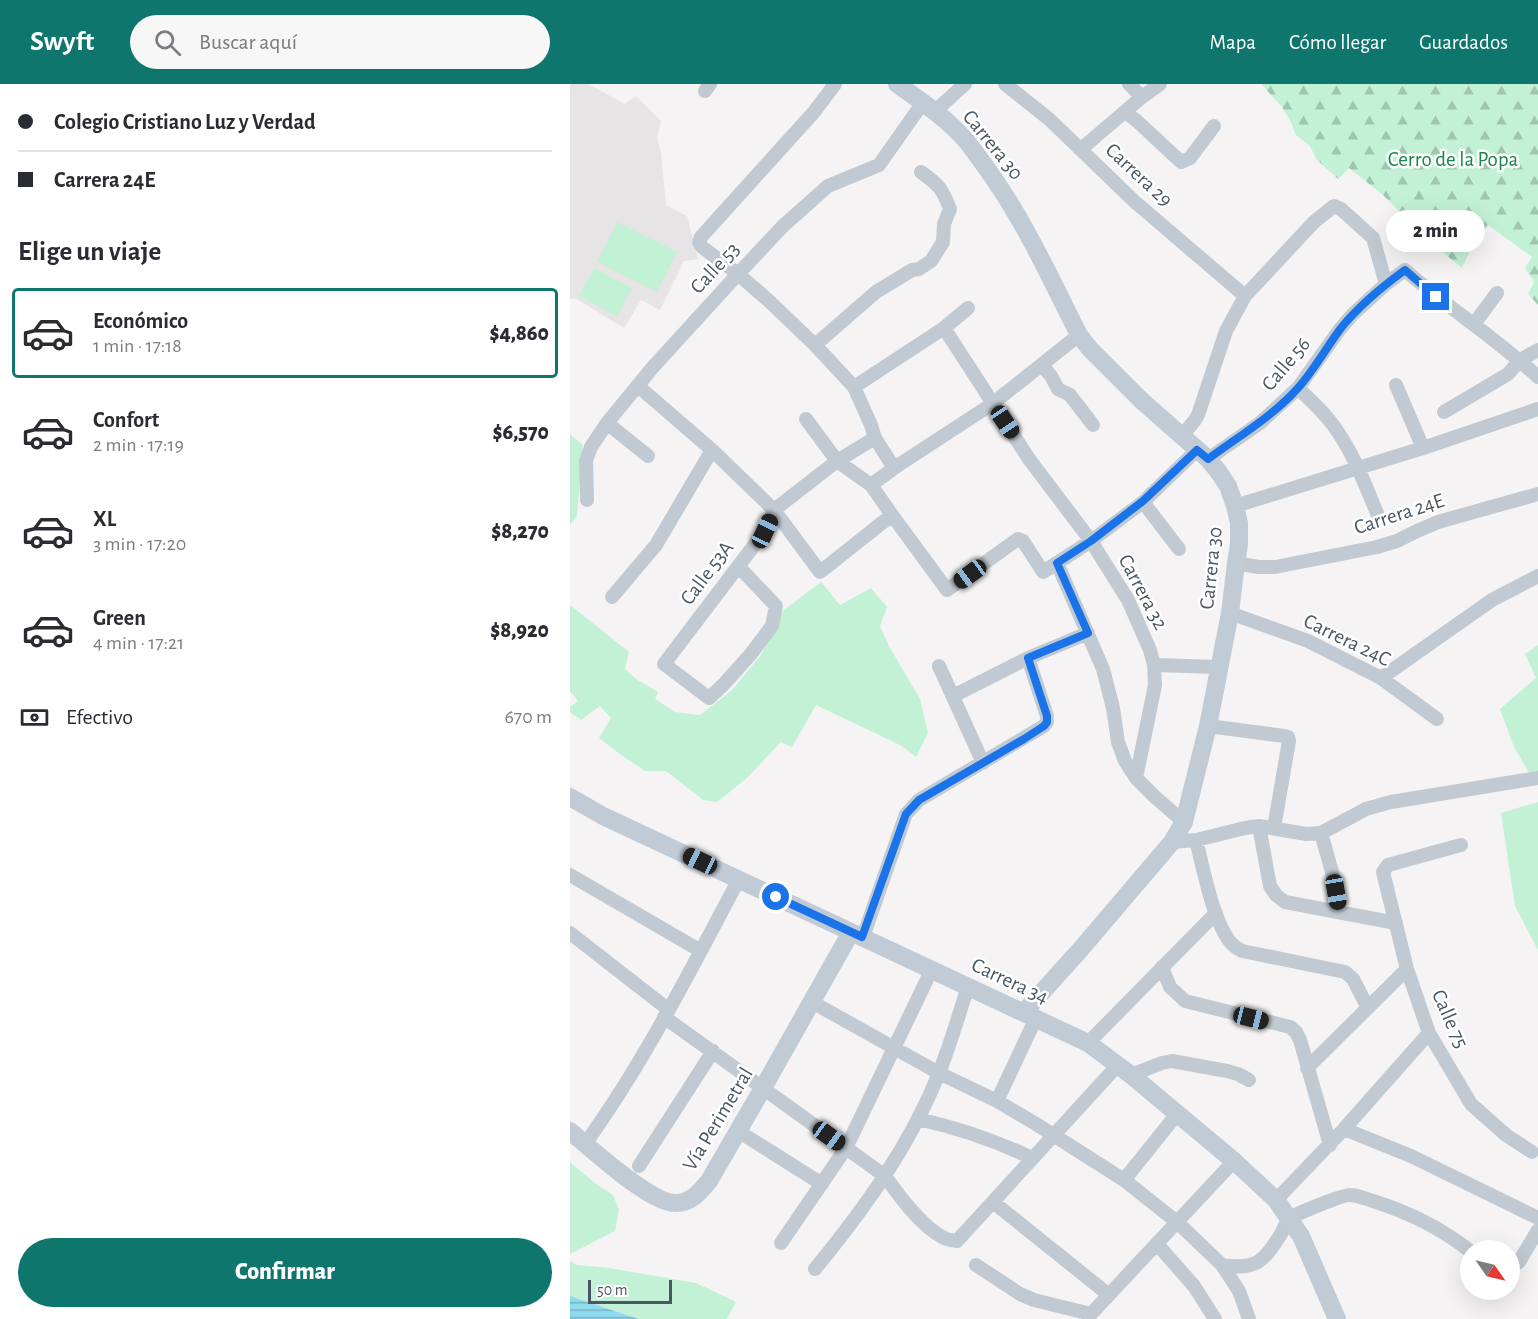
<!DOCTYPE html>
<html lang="es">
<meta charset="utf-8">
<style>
body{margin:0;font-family:"Alegreya Sans",sans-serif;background:#f7f7f7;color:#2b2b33;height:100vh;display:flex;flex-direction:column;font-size:22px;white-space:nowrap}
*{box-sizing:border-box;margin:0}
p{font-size:20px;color:#7c7c81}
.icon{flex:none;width:33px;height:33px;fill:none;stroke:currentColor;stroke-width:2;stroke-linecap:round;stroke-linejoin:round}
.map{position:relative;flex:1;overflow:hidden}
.panel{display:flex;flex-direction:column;background:#fff;width:570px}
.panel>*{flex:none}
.guide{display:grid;align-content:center;height:132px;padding:0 18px;background:#fff}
.needle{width:39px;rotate:124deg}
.tools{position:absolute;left:890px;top:1156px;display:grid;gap:12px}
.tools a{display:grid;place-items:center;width:60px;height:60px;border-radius:50%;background:#fff;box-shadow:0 6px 24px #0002;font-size:30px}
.scale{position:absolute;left:18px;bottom:15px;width:84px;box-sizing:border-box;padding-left:6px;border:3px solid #4a5661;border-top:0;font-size:16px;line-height:21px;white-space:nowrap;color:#4a5661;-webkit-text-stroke:4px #fff;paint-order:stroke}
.end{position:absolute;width:27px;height:27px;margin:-14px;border:8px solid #1a73e8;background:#fff;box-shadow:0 0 0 3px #fff}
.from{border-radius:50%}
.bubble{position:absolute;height:42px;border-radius:21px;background:#fff;box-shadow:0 6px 24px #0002;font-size:20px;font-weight:800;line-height:42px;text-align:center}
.car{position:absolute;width:18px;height:36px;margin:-18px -9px;border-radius:8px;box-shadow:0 0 4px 2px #0007;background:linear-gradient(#222 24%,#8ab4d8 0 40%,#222 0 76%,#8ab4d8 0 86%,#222 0)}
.guide b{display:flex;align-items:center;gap:21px;height:57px;font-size:22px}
.guide b+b{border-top:2px solid #e1e1e2}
.guide i{width:15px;height:15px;background:#2b2b33}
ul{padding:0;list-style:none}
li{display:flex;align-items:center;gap:18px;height:90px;margin:0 12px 9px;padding:0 6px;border:3px solid transparent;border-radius:6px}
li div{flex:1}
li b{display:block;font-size:22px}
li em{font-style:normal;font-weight:800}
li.on{border-color:#0f766e}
li>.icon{width:54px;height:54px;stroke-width:1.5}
h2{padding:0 18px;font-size:27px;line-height:72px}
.pay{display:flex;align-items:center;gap:15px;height:66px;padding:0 18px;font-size:22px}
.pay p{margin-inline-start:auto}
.button{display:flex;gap:12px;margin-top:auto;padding:12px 18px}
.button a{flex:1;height:69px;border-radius:36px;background:#0f766e;color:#fff;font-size:24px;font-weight:800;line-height:69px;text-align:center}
header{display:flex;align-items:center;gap:36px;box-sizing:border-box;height:84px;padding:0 30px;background:#0f766e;color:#fff}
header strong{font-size:28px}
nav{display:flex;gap:33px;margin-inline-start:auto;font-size:21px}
.search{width:420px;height:54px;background:#f7f7f7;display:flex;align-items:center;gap:15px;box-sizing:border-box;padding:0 21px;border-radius:33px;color:#7c7c81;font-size:22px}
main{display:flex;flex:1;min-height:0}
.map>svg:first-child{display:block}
.education{fill:#e6e4e5}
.grass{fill:#c3f1d5}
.forest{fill:url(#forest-firs)}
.water{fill:url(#water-rules)}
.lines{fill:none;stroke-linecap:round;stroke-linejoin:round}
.street{stroke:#c1cad2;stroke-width:14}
.secondary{stroke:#c1cbd6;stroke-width:18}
.route{stroke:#1a73e8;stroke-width:8}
.labels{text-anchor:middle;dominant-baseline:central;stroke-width:5;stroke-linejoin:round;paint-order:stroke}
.street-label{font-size:21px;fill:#4a5661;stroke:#fff}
.park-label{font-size:21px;fill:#17864f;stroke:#fff}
</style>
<header>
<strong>Swyft</strong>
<div class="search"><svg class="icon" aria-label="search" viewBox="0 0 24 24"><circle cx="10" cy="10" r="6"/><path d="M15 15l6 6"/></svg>Buscar aquí</div>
<nav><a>Mapa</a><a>Cómo llegar</a><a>Guardados</a></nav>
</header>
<main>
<section class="panel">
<div class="guide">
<b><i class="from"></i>Colegio Cristiano Luz y Verdad</b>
<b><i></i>Carrera 24E</b>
</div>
<h2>Elige un viaje</h2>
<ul>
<li class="on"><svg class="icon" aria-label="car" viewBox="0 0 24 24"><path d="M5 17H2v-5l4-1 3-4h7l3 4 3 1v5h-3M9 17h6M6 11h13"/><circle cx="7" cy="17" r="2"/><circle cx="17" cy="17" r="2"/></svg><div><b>Económico</b><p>1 min · 17:18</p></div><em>$4,860</em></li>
<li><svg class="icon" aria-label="car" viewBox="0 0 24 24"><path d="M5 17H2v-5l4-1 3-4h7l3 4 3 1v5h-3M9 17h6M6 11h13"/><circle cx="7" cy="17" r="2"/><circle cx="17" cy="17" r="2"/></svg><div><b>Confort</b><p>2 min · 17:19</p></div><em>$6,570</em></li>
<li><svg class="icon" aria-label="car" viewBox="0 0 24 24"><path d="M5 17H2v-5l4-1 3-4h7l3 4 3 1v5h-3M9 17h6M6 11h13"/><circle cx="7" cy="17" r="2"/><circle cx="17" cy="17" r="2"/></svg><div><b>XL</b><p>3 min · 17:20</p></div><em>$8,270</em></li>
<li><svg class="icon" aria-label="car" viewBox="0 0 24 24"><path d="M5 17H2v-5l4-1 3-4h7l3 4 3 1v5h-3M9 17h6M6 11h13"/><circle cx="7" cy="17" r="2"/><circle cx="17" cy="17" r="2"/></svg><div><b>Green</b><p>4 min · 17:21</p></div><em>$8,920</em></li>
</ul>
<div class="pay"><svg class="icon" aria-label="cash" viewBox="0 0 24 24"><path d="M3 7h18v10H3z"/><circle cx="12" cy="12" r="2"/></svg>Efectivo<p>670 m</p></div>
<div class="button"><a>Confirmar</a></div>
</section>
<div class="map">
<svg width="968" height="1235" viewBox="0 0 968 1235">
<defs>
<pattern id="forest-firs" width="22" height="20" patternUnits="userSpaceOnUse" patternTransform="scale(1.5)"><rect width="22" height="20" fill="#c3f1d5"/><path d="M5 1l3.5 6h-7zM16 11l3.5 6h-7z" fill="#a0c6b0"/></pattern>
<pattern id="water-rules" width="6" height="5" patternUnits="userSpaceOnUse" patternTransform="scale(1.5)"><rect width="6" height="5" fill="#90daee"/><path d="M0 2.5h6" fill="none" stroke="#78b4c4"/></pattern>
</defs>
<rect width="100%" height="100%" fill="#f5f3f3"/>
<path class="education" d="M 0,0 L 18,0 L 55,20 L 66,12 L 91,37 L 87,54 L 91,69 L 96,121 L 117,132 L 128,175 L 114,177 L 90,226 L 71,216 L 54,244 L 5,214 L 0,215 Z"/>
<path class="grass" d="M 47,138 L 107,168 L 87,208 L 27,178 Z
M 24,184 L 62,204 L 47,232 L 9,212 Z
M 0,350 L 13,361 L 7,432 L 0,441 Z
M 251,498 L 270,521 L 301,504 L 317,523 L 310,542 L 320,564 L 350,615 L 358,649 L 346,673 L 332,662 L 246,621 L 222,663 L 211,658 L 177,694 L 147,718 L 133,716 L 96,687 L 75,687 L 47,668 L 29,654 L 41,634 L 30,622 L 11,636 L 0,628 L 0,623 L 8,617 L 0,607 L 0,521 L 59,568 L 55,585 L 66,595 L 88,608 L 85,615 L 105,628 L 130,631 L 162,606 L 191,571 L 214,526 Z
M 968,561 L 968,690 L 960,690 L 944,663 L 930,625 L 966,594 L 955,570 Z
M 968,718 L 968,866 L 945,822 L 931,729 Z
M 0,1078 L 26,1100 L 43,1111 L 49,1126 L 45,1147 L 0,1170 Z
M 0,1177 L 7,1181 L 39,1184 L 126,1199 L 166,1218 L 157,1235 L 69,1235 L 0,1212 Z"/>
<path class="forest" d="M 691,0 L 968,0 L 968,221 L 958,210 L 964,198 L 955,184 L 962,173 L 918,141 C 906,153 899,169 892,184 L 866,163 L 870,157 L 834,132 L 812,110 L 779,84 L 768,95 L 747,76 L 740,62 L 726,51 L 720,36 L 712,23 Z"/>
<path class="water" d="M 0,1212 L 69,1235 L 0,1235 Z"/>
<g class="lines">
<path class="street" d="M 265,0 L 244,28 L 131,153 L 129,158 L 132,163 L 168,190 L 199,217 L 245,261 L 284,303 L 301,341 L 305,354 L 324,384
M 435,0 L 479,35 L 564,117 L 675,212
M 559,0 L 572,13
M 135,7 L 140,0
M 364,28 L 395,0
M 555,28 L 567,37 L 611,78 L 620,74 L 644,42
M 511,65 L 572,13 L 590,0
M 904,240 L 927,209
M 374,244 L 459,375 L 521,457 L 558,516 L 580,566 L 584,581 L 585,601 L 566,694
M 245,261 L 306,208 L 342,186 L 349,185 L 361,177 L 373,158 L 374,140 L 380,125 C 372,104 369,101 351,88
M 472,281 L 481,292 L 488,305 L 500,311 L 523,341
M 826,301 L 853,364
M 68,302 L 142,366 L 204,426 L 250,488 L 322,431
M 284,303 L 374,244 L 398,224
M 728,304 C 740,316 753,327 763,341 C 783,368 794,398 807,429
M 874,328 L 938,290 L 950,276 L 968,266
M 236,335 L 267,377 L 301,401 L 322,431 L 377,506 L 448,455 L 453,457 L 473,488 L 521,457 L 573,418 L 627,366
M 37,339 L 78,372
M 612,352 L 625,336 L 628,331 L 656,247 L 675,212 L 744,138 L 764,122 L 771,125 L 803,154 L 816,200 L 835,186 C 878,224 926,254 968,293
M 638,375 L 690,339 L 728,304 L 770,245 L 783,230 L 816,200
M 301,401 L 324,384 L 422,320 L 509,251
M 17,416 L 16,377 L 21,363 L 37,339 L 83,283 L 168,190 L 213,142 L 258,102 L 309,81 L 347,27 L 354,19
M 573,418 L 609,465
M 665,422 L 853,364 L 968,325
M 487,479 L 533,585 L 543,624 L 548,658 L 555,677 L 566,694 L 585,713 L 614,738
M 666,479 L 688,483 L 705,483 L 807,463 L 827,457 L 847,447 L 868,438 L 968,410
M 168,482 L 206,522 L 202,542 L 180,571 L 153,601 L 139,614 L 94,580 L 195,447 L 204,426 L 267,377 L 305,354
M 42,513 L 86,461 L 142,366
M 660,529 L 738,557 L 811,594 L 867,635
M 584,581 L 648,583
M 369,582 L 413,679
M 811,594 L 922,516 L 968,492
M 383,612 L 458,574 L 518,549
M 638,642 L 714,652 L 718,653 L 719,657 L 704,744
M 689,742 L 700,802 L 706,811 L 715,818 L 826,839
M 751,749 L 762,788 L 769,827
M 626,756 C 633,783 643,838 661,859 C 664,862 668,865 672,867 L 775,888 L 783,895 L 798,924
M 602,758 L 626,756 L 675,744 L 689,742 L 736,750 L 751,749 L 796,725 L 821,718 L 968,694
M 891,761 L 818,781 L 813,788 L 837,885 L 859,949 L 901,1020 L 936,1051 L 962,1068
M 0,791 L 131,867
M 0,849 L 99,926
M 293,853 L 336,730 L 349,716 L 474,642 L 477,638 L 477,632 L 458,574
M 592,883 L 600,903 L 615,917 L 720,943 L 726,948 L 730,956 L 760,1061
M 242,918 L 369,989 L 427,1017 L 466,1040 L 554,1096 L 607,1138 L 652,1181 L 669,1207 L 679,1235
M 94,933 L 315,1092 C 329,1112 351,1142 374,1154 C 377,1156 383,1156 387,1157 L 548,981
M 518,959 L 646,829
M 737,984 L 837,885
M 561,991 L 592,979 L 602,977 L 657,987 L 668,990 L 679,996
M 427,1017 L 466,934
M 348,1035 C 389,1044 424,1056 462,1074
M 774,1045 L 841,1072 L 968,1134
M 168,1047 L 252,1100
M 15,1060 C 75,977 121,885 169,795
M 69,1082 L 143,967
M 554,1096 L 607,1030
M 706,1116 L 774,1045 L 859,949
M 423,1118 L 539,1211
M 211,1159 L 276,1064 L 362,885
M 587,1160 L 624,1202 L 645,1235
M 406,1181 L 450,1210 L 464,1216 L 521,1230 L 664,1077
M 652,1181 C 687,1186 693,1178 711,1150 C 714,1145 716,1137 720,1134 C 726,1130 774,1110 780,1111 C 787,1111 796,1115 803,1117 C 838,1128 871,1144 900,1167
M 939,1181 L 944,1181 L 949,1178 L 968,1146
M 245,1185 C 294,1125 340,1062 369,989 C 380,961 389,931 398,902"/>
<path class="secondary" d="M 327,0 C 348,15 371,30 389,49 C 399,59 407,71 415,82 C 453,134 480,193 509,251 L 520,265 L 572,317 L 638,375 L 648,387 L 658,402 L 665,422 L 669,439 L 669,460 L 666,479 L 660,529 L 638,642 L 614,738 L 602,758 L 510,866 L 454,928
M 0,713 L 33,732 L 518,959 L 561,991 L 664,1077 L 706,1116 L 731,1152 L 767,1235
M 0,1047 C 20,1064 81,1120 106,1119 C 121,1119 130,1108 139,1097 L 193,1004 L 281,848"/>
</g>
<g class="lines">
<path class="route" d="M 206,813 L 292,853 L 336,730 L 349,716 L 454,655 L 474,642 L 477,638 L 477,632 L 458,574 L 518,549 L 487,479 L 521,457 L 573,417 L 627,366 L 638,375 C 669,352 702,333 728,304 C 744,286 756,264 771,244 C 788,223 813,202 835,186 L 866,213"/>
</g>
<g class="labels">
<g class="street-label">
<text transform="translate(423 61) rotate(51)">Carrera 30</text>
<text transform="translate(569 91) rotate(43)">Carrera 29</text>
<text transform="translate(145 184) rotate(-47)">Calle 53</text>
<text transform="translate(716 280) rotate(-50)">Calle 56</text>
<text transform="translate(829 430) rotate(-18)">Carrera 24E</text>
<text transform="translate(641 484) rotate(-84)">Carrera 30</text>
<text transform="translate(137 489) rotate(-53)">Calle 53A</text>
<text transform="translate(573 508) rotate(62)">Carrera 32</text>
<text transform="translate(777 556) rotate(26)">Carrera 24C</text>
<text transform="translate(440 897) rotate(25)">Carrera 34</text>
<text transform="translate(880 935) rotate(66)">Calle 75</text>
<text transform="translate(148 1035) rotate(-59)">Vía Perimetral</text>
</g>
<g class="park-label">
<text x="883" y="75">Cerro de la Popa</text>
</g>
</g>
</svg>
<div class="tools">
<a><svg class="needle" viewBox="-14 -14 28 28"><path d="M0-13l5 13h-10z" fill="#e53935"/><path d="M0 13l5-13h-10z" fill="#7c7c81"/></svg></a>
</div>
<div class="scale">50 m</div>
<i class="end from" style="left:206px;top:813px"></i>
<i class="end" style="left:866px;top:213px"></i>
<div class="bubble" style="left:816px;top:126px;width:99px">2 min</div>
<i class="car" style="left:435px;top:338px;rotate:146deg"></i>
<i class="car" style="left:195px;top:447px;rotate:25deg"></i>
<i class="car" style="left:400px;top:490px;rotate:234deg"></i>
<i class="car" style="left:130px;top:777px;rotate:295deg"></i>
<i class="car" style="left:766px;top:808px;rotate:170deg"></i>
<i class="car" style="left:681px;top:934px;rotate:104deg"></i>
<i class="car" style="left:259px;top:1052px;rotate:126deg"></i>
</div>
</main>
